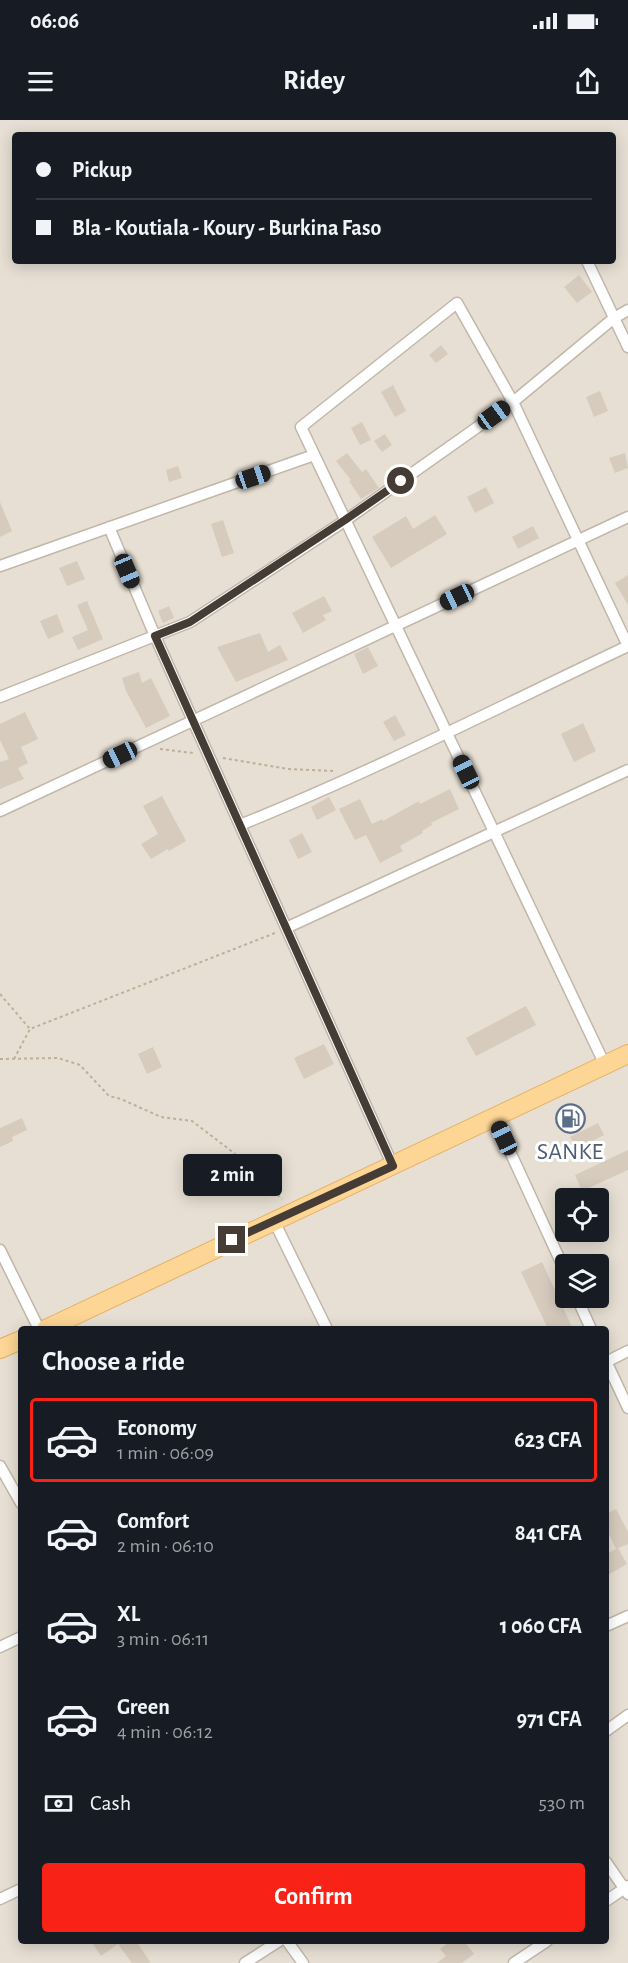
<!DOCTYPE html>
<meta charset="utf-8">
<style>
body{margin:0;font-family:"Alegreya Sans",sans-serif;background:#242831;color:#f1f3f6;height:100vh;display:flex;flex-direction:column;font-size:22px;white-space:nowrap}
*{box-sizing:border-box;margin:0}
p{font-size:20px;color:#9ea1a6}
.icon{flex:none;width:33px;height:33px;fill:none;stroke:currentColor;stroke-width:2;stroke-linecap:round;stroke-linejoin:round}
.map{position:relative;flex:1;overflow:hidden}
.sheet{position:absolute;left:18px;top:1206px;width:591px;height:618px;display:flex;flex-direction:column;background:#171b24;border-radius:6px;box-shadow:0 3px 15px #0003}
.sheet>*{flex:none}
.hud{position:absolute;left:12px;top:12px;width:604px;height:132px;border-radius:6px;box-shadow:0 3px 15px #0003;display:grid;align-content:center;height:132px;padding:0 24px;background:#171b24}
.controls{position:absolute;left:555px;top:1068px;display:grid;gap:12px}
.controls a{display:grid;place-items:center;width:54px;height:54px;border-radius:6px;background:#171b24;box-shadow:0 3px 15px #0003;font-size:30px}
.end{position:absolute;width:27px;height:27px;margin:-14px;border:8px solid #453d35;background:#fff;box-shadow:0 0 0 3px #fff}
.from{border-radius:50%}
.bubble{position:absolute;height:42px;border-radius:6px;background:#171b24;box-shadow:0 3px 15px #0003;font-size:20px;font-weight:700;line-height:42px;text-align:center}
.car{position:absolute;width:18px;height:36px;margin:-18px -9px;border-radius:8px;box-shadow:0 0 4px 2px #0007;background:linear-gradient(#222 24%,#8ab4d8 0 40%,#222 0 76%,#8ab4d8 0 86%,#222 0)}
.hud b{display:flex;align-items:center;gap:21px;height:57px;font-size:22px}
.hud b+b{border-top:2px solid #363941}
.hud i{width:15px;height:15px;background:#f1f3f6}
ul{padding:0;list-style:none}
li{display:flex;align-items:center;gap:18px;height:84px;margin:0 12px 9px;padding:0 12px;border:3px solid transparent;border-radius:6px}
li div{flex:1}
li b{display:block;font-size:22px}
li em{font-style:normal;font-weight:700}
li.on{border-color:#f92216}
li>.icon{width:54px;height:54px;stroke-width:1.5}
h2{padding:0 24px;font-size:27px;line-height:72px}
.pay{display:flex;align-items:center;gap:15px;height:66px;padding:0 24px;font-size:22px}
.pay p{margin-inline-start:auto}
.action{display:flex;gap:12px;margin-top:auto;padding:12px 24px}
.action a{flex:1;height:69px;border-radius:6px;background:#f92216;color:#fff;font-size:24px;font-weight:700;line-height:69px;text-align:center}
.status{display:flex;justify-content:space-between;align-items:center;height:42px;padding:0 30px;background:#171b24;direction:ltr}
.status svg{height:16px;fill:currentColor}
header{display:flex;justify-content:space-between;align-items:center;height:78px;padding:0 24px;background:#171b24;font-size:27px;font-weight:700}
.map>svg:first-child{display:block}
.residential{fill:#e7dfd3;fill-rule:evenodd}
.building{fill:#d7cbbe}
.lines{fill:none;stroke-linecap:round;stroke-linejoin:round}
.street-casing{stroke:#c1b7ab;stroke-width:13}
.primary-casing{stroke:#e3b063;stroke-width:20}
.path{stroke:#c0ae99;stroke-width:2;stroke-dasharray:3 3;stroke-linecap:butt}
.street{stroke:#fff;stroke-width:10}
.primary{stroke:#fdd594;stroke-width:18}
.route{stroke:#453d35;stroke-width:8}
.labels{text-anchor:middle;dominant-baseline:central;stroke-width:6;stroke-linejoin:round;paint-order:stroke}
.service-label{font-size:24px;fill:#4e5e75;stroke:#fff}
</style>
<div class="status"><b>06:06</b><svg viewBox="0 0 49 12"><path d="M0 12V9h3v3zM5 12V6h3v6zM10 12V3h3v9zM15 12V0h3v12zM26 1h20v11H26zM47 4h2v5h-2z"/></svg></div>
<header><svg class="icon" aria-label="menu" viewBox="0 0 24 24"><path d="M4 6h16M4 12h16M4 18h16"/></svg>Ridey<svg class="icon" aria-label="share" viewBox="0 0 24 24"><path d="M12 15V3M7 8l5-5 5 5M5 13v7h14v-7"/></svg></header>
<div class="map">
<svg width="628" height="1843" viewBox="0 0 628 1843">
<rect width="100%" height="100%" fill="#f3ede5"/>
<path class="residential" d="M 0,0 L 628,0 L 628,1843 L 0,1843 ZM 15,15 L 614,15 L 614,141 L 15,141 ZM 566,1078 L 598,1078 L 598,1112 L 566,1112 ZM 566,1144 L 598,1144 L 598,1178 L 566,1178 ZM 21,1209 L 606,1209 L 606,1821 L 21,1821 Z"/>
<path class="building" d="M 579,155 L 592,172 L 577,183 L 564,167 Z
M 441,225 L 448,234 L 436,243 L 429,235 Z
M 393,265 L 406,291 L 395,297 L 381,272 Z
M 600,271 L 608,291 L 594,297 L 586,277 Z
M 362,302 L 371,320 L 360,325 L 351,308 Z
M 385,314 L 392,325 L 382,332 L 374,321 Z
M 347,333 L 362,352 L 366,349 L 379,368 L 361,379 L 349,361 L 351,360 L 336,341 Z
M 625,333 L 628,348 L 615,353 L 609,338 Z
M 178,346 L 182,358 L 169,362 L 166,350 Z
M 486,367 L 494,383 L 475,393 L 467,377 Z
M 0,382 L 12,411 L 0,417 Z
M 435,395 L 447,414 L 391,448 L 372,417 L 406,396 L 413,409 Z
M 223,400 L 234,433 L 222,437 L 211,404 Z
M 533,406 L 539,418 L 518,429 L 512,417 Z
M 77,441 L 85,459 L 67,466 L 59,448 Z
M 628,455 L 628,485 L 615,463 Z
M 324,476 L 332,491 L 323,495 L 326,500 L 303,513 L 292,493 Z
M 87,481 L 103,519 L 78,530 L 72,517 L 88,510 L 77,485 Z
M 169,486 L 174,498 L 163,503 L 158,491 Z
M 57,494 L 64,512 L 48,519 L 40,501 Z
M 260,513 L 268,532 L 280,525 L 288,540 L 236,562 L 217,527 Z
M 368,527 L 378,546 L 363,554 L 354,534 Z
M 139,552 L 142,563 L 151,558 L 170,596 L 146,608 L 126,571 L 122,558 Z
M 25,592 L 38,619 L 21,627 L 28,643 L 18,648 L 24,659 L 0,669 L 0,642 L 9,639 L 0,620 L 0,604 Z
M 395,595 L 406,615 L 394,621 L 383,602 Z
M 583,603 L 596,631 L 574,642 L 561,614 Z
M 450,669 L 459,689 L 431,703 L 432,705 L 422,711 L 423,713 L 400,726 L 403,731 L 380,743 L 366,715 L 355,720 L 339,689 L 360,679 L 372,704 L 382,699 L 383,701 L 419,681 L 420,684 Z
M 162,676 L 186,721 L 169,731 L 168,729 L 151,739 L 141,724 L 158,714 L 143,686 Z
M 329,677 L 336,690 L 317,700 L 311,687 Z
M 302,713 L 312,732 L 298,739 L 289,720 Z
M 526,886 L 536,905 L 476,936 L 466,918 Z
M 324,924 L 334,944 L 304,959 L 294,938 Z
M 153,927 L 162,947 L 147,954 L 138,934 Z
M 22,998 L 27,1010 L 12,1017 L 13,1021 L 0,1027 L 0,1008 Z
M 598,1003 L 604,1015 L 577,1029 L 570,1017 Z
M 628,1030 L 628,1050 L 582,1071 L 575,1055 Z
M 542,1142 L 573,1209 L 548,1209 L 521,1152 Z
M 616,1389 L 628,1412 L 628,1424 L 618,1428 L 627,1444 L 606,1456 L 606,1434 L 616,1429 L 606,1408 L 606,1394 Z
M 91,1821 L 136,1821 L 151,1843 L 132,1843 L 118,1824 L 101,1836 Z
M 451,1821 L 464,1821 L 474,1834 L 462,1843 L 437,1843 L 446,1836 L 440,1829 Z"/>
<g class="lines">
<defs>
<path id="street" d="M 587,141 L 628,227
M 109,407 L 155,516 L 393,1046
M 0,446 L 314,335
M 0,577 L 190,502 L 346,400 L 513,282 L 614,198 L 628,190
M 0,691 L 628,397
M 240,705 C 372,652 499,587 628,526 L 513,282 L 457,183 L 301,307 C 402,519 504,732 605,945
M 286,808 L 628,650
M 495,999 L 566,1153
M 274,1101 L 327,1209
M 0,1130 L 39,1209
M 577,1178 L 591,1209
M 606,1241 L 628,1288
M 606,1242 L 628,1231
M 0,1346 L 21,1383
M 606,1506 L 628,1496
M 0,1527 L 21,1517
M 606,1611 L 628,1595
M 606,1742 L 628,1774
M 0,1779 L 21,1769
M 606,1781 L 628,1766
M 287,1821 L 303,1843
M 245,1843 L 279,1821
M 514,1843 L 547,1821"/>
<path id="primary" d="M 46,1209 L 628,934
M 0,1229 L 21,1220"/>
</defs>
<use href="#street" class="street-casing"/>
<use href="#primary" class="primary-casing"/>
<path class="path" d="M 160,629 L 193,633
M 223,638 L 288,649 L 336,651
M 0,874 L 30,909
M 0,939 L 58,938 L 80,945 L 109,976 L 121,979 L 161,997 L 192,1001 L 234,1033 L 282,1079
M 14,939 L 30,909 L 275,813"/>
<use href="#street" class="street"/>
<use href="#primary" class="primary"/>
</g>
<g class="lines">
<path class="route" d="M 232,1120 L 393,1046 L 155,516 L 190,502 L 345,400 L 401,361"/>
</g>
<defs>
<symbol id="fuel-ring" viewBox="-11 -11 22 22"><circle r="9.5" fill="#fff" stroke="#5c6f8a" stroke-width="1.5"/><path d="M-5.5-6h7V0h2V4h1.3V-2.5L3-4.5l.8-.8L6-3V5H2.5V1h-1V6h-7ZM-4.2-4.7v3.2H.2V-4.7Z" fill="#5c6f8a"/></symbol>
</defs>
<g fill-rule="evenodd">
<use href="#fuel-ring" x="554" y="982" width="33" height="33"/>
</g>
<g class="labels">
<g class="service-label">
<text x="570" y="1032">SANKE</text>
</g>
</g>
</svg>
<div class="controls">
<a><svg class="icon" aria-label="locate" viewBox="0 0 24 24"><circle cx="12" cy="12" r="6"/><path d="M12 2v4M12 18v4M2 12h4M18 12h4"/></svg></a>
<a><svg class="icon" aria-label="layers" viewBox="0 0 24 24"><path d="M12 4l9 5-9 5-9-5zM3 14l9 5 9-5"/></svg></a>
</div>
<i class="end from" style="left:401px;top:361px"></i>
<i class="end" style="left:232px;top:1120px"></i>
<div class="bubble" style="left:183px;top:1034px;width:99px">2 min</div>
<i class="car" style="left:494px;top:295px;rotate:54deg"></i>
<i class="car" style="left:253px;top:357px;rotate:71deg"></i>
<i class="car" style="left:127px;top:451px;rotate:157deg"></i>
<i class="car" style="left:457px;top:477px;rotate:245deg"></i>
<i class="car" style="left:120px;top:635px;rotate:245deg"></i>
<i class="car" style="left:466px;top:652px;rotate:334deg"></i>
<i class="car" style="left:504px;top:1018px;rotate:335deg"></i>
<div class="hud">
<b><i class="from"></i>Pickup</b>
<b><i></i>Bla - Koutiala - Koury - Burkina Faso</b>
</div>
<section class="sheet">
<h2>Choose a ride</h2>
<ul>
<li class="on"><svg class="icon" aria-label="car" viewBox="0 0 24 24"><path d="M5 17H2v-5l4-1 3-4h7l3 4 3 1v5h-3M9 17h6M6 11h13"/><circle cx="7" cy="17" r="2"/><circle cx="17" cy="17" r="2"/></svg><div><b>Economy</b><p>1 min · 06:09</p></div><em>623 CFA</em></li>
<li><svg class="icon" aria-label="car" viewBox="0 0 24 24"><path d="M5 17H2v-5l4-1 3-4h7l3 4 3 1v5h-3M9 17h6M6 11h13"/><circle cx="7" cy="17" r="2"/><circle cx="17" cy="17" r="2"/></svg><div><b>Comfort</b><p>2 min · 06:10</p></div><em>841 CFA</em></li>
<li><svg class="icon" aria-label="car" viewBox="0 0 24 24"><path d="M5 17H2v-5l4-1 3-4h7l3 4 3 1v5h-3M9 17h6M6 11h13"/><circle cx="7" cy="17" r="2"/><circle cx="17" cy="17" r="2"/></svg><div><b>XL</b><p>3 min · 06:11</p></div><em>1 060 CFA</em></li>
<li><svg class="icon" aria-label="car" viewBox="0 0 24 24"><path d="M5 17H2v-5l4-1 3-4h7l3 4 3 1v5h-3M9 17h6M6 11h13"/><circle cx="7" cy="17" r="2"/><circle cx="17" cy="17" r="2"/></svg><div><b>Green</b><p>4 min · 06:12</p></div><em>971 CFA</em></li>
</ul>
<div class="pay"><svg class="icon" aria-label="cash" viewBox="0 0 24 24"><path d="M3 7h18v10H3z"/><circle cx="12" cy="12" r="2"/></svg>Cash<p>530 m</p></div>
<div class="action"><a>Confirm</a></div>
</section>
</div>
